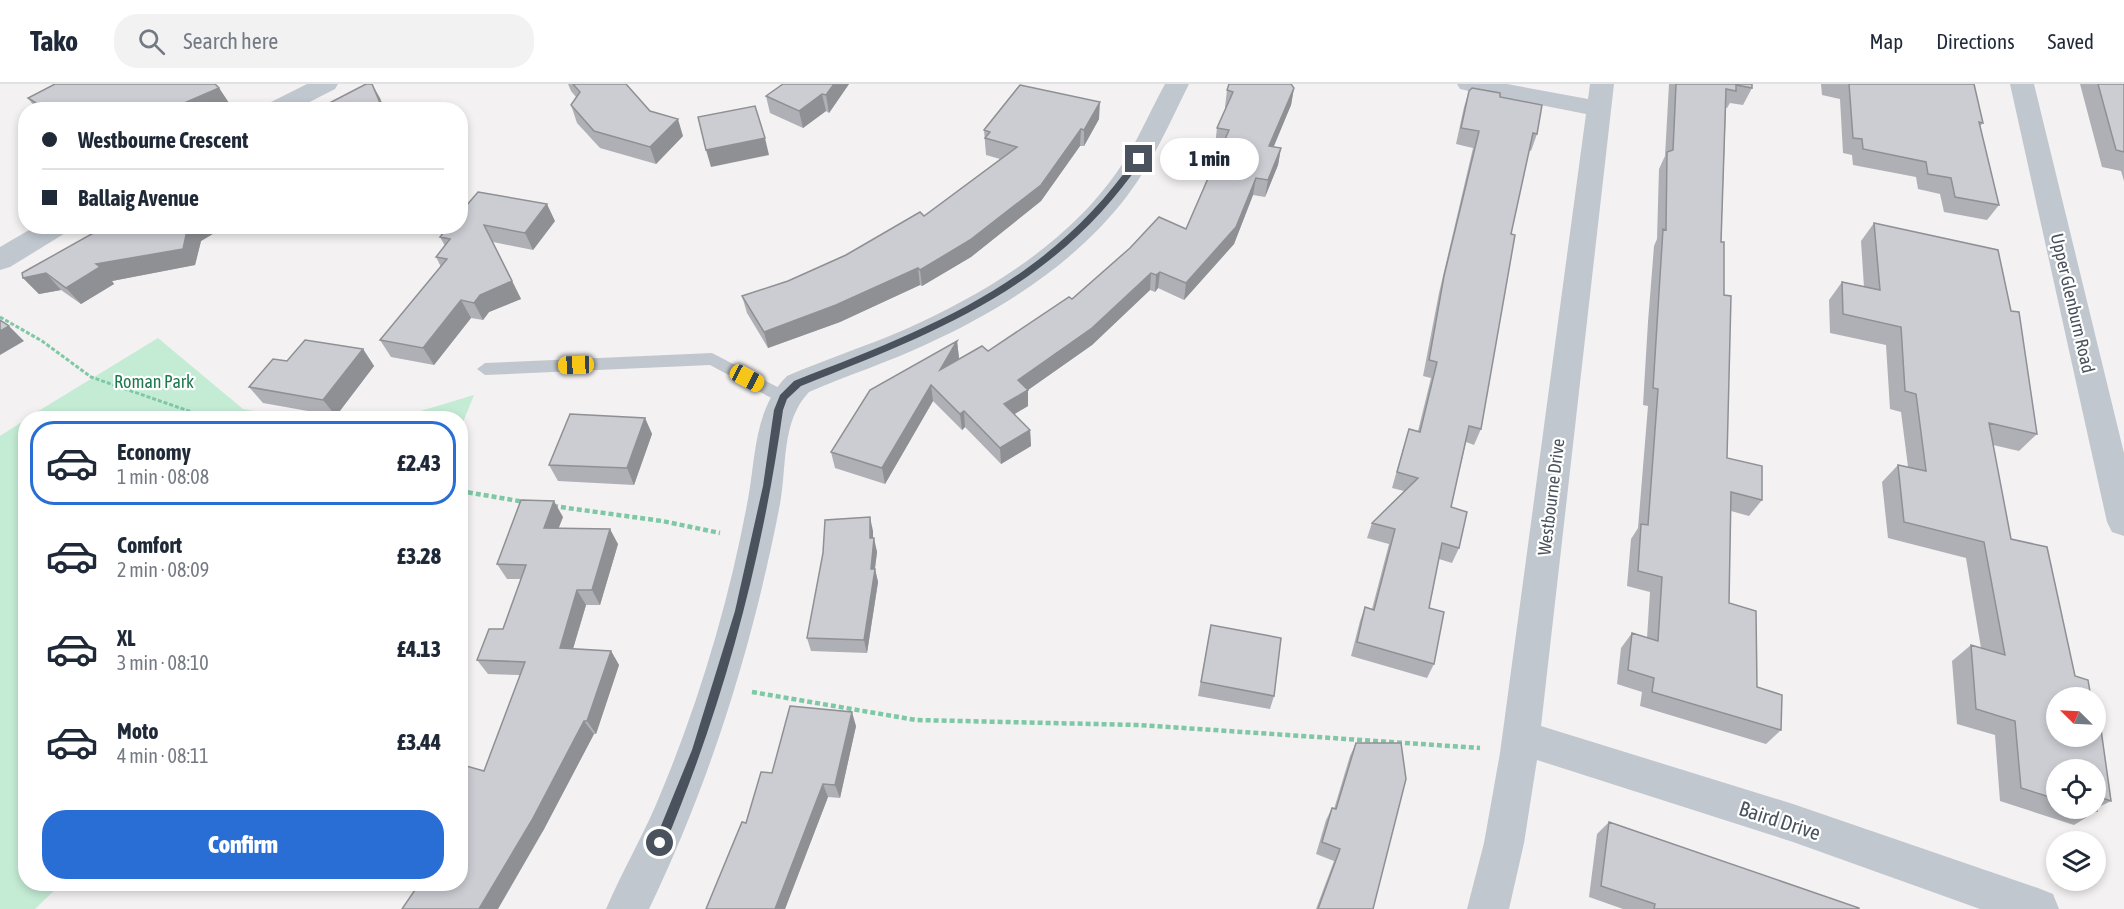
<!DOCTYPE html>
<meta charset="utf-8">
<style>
body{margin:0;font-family:"Asap Condensed",sans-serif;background:#f2f2f3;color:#1f2937;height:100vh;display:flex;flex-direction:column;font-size:22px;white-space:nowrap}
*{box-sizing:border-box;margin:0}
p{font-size:20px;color:#747a83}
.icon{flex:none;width:33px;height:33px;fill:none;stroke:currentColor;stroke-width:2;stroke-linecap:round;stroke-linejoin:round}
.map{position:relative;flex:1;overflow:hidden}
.side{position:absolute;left:18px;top:327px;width:450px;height:480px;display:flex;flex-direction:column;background:#fff;border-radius:24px;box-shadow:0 3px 9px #0003}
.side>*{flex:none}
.top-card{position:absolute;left:18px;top:18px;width:450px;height:132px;border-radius:24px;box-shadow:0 3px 9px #0003;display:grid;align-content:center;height:132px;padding:0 24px;background:#fff}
.needle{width:39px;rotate:294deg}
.buttons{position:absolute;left:2046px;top:603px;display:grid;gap:12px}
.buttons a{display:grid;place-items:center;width:60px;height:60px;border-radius:50%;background:#fff;box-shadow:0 3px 9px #0003;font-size:30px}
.end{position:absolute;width:27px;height:27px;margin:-14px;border:8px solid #4a535d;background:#fff;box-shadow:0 0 0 3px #fff}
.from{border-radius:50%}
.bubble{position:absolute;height:42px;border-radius:21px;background:#fff;box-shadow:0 3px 9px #0003;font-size:20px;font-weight:800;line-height:42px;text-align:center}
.car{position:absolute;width:18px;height:36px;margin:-18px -9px;border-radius:8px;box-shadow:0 0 4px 2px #0007;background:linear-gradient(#f5c518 24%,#345 0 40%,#f5c518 0 76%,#345 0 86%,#f5c518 0)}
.top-card b{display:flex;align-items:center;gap:21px;height:57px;font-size:22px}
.top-card b+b{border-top:2px solid #e0e1e3}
.top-card i{width:15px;height:15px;background:#1f2937}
ul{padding:10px 0 0;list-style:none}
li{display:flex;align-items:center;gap:18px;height:84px;margin:0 12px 9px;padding:0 12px;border:3px solid transparent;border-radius:24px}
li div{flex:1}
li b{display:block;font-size:22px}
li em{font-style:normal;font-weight:800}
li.selected{border-color:#286ed5}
li>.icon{width:54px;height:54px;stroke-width:1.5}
.action{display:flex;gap:12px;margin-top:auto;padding:12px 24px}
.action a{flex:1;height:69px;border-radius:24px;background:#286ed5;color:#fff;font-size:24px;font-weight:800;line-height:69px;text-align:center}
header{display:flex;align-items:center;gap:36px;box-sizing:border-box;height:84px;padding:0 30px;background:#fff;border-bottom:2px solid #e0e1e3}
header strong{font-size:28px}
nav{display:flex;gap:33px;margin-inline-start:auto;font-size:21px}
.search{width:420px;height:54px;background:#f2f2f3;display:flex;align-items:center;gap:15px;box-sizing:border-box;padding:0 21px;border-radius:24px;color:#747a83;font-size:22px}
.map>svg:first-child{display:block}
.green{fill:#c4ecd5}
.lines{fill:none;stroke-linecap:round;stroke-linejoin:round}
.path-far1{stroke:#7ec8a6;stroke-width:3;stroke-dasharray:4 2;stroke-linecap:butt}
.path{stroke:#7ec8a6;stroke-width:4.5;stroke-dasharray:5 3;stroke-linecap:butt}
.lane{fill:#c0c7ce;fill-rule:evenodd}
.street{fill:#c0c7ce;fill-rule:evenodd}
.wall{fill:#afb0b5;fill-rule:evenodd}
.shaded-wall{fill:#8e9094}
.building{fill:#cbcdd3;stroke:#8e9094;stroke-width:1.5}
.route{fill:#4a535d}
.labels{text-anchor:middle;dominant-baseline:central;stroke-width:4.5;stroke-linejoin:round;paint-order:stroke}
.street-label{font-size:18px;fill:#4a535d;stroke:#fff}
.park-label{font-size:18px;fill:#1f794f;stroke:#fff}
.near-street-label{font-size:21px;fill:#4a535d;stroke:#fff}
</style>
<header>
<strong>Tako</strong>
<div class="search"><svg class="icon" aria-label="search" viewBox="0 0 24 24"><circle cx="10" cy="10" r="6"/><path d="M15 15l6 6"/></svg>Search here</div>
<nav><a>Map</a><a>Directions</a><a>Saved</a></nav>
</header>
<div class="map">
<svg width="2124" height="825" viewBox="0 0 2124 825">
<rect width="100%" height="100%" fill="#f3f1f1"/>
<path class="green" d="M 158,254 L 243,325 L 294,334 L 27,334 Z
M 474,311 L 461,343 L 460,334 L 397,334 Z
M 25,336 L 26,800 L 61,800 L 35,825 L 0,825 L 0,352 Z"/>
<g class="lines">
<path class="path-far1" d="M 0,233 L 42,257 L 91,293 L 209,334"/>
<path class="path" d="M 460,407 L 525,418
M 553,422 L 662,437 L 720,449
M 752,608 L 916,636 L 1139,641 L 1480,664"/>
<path class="lane" d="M 712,269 L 789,309 L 791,313 L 789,317 L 777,317 L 710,281 L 485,291 L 477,285 L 485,279 Z"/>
<path class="street" d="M 307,0 L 338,0 L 335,5 L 294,26 L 262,26 L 265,21 Z
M 1165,0 L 1189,0 C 1170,38 1153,78 1127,112 C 1077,178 1002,226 927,260 C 889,278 848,291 809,308 C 781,337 787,383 780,420 C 753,560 711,696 649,825 L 606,825 C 621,790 640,757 655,723 C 697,625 729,519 748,415 C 756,372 754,325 787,292 C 826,275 867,262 906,245 C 984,210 1067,160 1117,88 C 1136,61 1149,29 1165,0 Z
M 1457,0 L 1507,0 L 1588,15 L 1590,0 L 1614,0 L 1541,642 L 1793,720 L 2038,804 L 2053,810 L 2059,825 L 1980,825 L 1793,758 L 1537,676 L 1524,759 L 1509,825 L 1467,825 L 1484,759 L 1500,669 L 1586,30 L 1469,7 L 1460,5 Z
M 2010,0 L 2034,0 L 2124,369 L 2124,452 L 2112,448 L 2107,438 Z
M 36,142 L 70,142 L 67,148 L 10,183 L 0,186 L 0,163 Z"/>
</g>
<path class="wall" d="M 568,0 L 626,0 L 650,27 L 683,52 L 656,80 L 600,64 L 577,39 L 571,21 L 576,13 L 571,7 Z
M 849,0 L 829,29 L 826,27 L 803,44 L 770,29 L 766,12 Z
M 1669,0 L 1752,0 L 1752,4 L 1743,21 L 1730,19 L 1727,24 L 1726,24 L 1721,158 L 1724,211 L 1727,374 L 1762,416 L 1749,432 L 1731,427 L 1729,519 L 1757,603 L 1781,646 L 1766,660 L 1640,622 L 1642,608 L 1617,600 L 1621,564 L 1632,549 L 1647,554 L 1650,508 L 1627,502 L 1631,455 L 1638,444 L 1648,322 L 1643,321 L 1648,238 L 1654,162 L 1657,155 L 1659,85 L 1665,72 Z
M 1821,0 L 1974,0 L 1983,39 L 1980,42 L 1999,121 L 1987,136 L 1944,128 L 1940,110 L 1918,105 L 1916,93 L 1853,81 L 1852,71 L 1843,69 L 1840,15 L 1822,11 Z
M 2080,0 L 2124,0 L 2124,97 L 2121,87 L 2102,83 Z
M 219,4 L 229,19 L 215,26 L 37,26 L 28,14 Z
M 1294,4 L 1291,21 L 1273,63 L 1281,64 L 1278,81 L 1265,113 L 1253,111 L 1234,160 L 1184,216 L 1158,204 L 1155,208 L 1150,206 L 1092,261 L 1028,306 L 1028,322 L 1014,330 L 1030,346 L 1031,362 L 1001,380 L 965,343 L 962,346 L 933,317 L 885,400 L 835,384 L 831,368 L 957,257 L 959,274 L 958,276 L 988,267 L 1186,145 L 1222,62 L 1215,61 L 1217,44 L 1226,24 L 1225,23 L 1227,6 Z
M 1469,7 L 1500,13 L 1537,50 L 1531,67 L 1529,66 L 1511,150 L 1481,345 L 1474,361 L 1466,358 L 1451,423 L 1459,464 L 1452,479 L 1439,475 L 1429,524 L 1434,580 L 1427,594 L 1351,572 L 1360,537 L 1365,523 L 1372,525 L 1389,460 L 1367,454 L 1372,439 L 1404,407 L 1392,404 L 1404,361 L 1409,345 L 1418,347 L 1431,294 L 1423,292 L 1439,209 L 1473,64 L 1456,60 L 1464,23 Z
M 1099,35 L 1084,62 L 1080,62 L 1041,117 L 971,173 L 922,202 L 920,201 L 840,238 L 768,264 L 747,229 L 742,212 L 788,197 L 846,171 L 924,132 L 1000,75 L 986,71 L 984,46 Z
M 555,137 L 533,166 L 493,158 L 521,215 L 489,228 L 483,236 L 471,234 L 434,281 L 391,273 L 380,256 L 441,183 L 436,173 L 445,162 L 440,153 L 449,142 Z
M 1874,139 L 2037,350 L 2019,367 L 1993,361 L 2011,455 L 2056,614 L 2111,717 L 2097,724 L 2097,727 L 2074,741 L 2000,717 L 1995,651 L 1957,640 L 1952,577 L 1971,561 L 1981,564 L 1966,474 L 1888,454 L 1882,398 L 1898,381 L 1908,383 L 1901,328 L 1890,325 L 1886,261 L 1830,249 L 1829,216 L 1842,198 L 1864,203 L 1861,157 ZM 2056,686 L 2096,724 L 2056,724 Z
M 97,142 L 226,142 L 201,157 L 195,181 L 112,197 L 114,200 L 81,220 L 61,206 L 39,210 L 23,194 L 95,148 L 93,145 Z
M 363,265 L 374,282 L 336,332 L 263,319 L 249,303 L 287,277 Z
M 645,334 L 652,350 L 634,401 L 558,397 L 549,381 Z
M 563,433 L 558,444 L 618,460 L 600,521 L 586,521 L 573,565 L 611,567 L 619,581 L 596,650 L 594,650 L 543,747 L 460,800 L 484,687 L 520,591 L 488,590 L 477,576 L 503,545 L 521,495 L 507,495 L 497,480 Z
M 873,447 L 873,454 L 877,468 L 875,485 L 878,498 L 867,569 L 811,567 L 807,554 Z
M 1211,541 L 1274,612 L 1270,625 L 1198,612 Z
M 856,642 L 840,714 L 828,713 L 785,825 L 706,825 L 746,739 L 772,689 Z
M 1356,659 L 1373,825 L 1374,825 L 1316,825 L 1334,777 L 1316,770 L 1326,736 L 1332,724 L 1334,725 L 1350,672 Z
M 1609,738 L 1859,825 L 1623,825 L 1589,813 L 1597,750 Z"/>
<path class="shaded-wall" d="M 372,0 L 380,14 L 385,26 L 383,26 Z
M 834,0 L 849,0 L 829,29 L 826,11 Z
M 219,4 L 229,19 L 215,26 L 168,26 Z
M 1294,4 L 1291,21 L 1267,79 L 1269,62 Z
M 822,10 L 826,27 L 803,44 L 799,27 Z
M 1100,18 L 1099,35 L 1084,62 L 1084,46 Z
M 678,35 L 683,52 L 656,80 L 650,63 Z
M 1081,45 L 1080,62 L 1041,117 L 971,173 L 922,202 L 920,186 Z
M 765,54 L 769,71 L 711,83 L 706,66 Z
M 1281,64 L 1278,81 L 1265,113 L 1268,96 Z
M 1256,94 L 1253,111 L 1234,160 L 1184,216 L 1186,199 Z
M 547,120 L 555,137 L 533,166 L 525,149 Z
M 484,141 L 521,215 L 489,228 L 483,236 L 474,219 Z
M 188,142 L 226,142 L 201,157 L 195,181 L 112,197 L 114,200 L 81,220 L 66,204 L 96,180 Z
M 918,184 L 920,201 L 840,238 L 768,264 L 764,248 Z
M 1160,188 L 1158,204 L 1155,208 L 1156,191 Z
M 46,189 L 61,206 L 39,210 L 23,194 Z
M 1151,189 L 1150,206 L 1092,261 L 1028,306 L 1028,322 L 1005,336 L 1004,320 L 1018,296 Z
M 461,216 L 471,234 L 434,281 L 423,264 Z
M 9,242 L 24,257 L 0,271 L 0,247 Z
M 957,257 L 959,274 L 942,302 L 940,286 Z
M 363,265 L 374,282 L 336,332 L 323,316 Z
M 931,301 L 933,317 L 885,400 L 882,384 Z
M 964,327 L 965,343 L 962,346 L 960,330 Z
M 645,334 L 652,350 L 634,401 L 627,384 Z
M 1030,346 L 1031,362 L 1001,380 L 1000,364 Z
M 554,417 L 563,433 L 553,459 L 544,444 Z
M 870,433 L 873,447 L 873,458 L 874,454 L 877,468 L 874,491 L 875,485 L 878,498 L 867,569 L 864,556 L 871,485 Z
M 610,445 L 618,460 L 600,521 L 592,506 Z
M 577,506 L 586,521 L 569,578 L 560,564 Z
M 611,567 L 619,581 L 596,650 L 587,637 Z
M 852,628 L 856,642 L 840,714 L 835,701 Z
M 584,637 L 594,650 L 543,747 L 498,825 L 479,825 Z
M 823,700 L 828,713 L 785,825 L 775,825 Z"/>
<path class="building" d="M 55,0 L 215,0 L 219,4 L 168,26 L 47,26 L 28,14 Z
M 366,0 L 372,0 L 383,26 L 316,26 Z
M 573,0 L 626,0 L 650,27 L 678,35 L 650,63 L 594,47 L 571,21 L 580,8 Z
M 783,0 L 834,0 L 826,11 L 822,10 L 799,27 L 766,12 Z
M 1229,0 L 1291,0 L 1294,4 L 1269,62 L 1281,64 L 1268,96 L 1256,94 L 1236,143 L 1186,199 L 1160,188 L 1156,191 L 1151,189 L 1092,244 L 1018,296 L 1028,306 L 1004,320 L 1030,346 L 1000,364 L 964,327 L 960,330 L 931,301 L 882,384 L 831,368 L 870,306 L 957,257 L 940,286 L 982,262 L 988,267 L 1069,213 L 1072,215 L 1130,164 L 1159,133 L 1186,145 L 1229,46 L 1217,44 L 1233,8 L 1227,6 Z
M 1676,0 L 1752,0 L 1752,4 L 1736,1 L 1736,7 L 1726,5 L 1721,158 L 1724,158 L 1724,211 L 1731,212 L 1727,374 L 1762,382 L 1762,416 L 1731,408 L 1729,519 L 1756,527 L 1757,603 L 1782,611 L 1781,646 L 1652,608 L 1654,594 L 1628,586 L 1632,549 L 1658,557 L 1662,493 L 1638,487 L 1641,440 L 1648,441 L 1658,305 L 1653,304 L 1663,145 L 1666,146 L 1667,68 L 1673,66 Z
M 1849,0 L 1974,0 L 1983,39 L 1979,38 L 1999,121 L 1955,113 L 1951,94 L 1928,90 L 1926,78 L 1863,65 L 1862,55 L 1853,54 Z
M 2098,0 L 2124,0 L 2124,68 L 2116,66 Z
M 1020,1 L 1100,18 L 1084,46 L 1081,45 L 1041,101 L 970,156 L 920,186 L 918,184 L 836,221 L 764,248 L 742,212 L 788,197 L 846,171 L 920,128 L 924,132 L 1017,63 L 985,54 L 990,48 L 984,46 Z
M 1472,4 L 1500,9 L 1500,13 L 1542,21 L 1537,50 L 1533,49 L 1511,150 L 1515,151 L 1481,345 L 1469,342 L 1451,423 L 1467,428 L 1459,464 L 1442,459 L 1429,524 L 1444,528 L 1434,580 L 1357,558 L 1365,523 L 1374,526 L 1395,445 L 1372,439 L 1418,394 L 1397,388 L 1409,345 L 1420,348 L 1437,278 L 1429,276 L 1444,192 L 1479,47 L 1461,44 L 1469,7 Z
M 755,22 L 765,54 L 706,66 L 698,33 Z
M 478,108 L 547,120 L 525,149 L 484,141 L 512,197 L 480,211 L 474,219 L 461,216 L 423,264 L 380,256 L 447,175 L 436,173 L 450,155 L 440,153 L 449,142 L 460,142 L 460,129 Z
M 1874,139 L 1998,166 L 2011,227 L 2019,228 L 2037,350 L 1989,339 L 2011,455 L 2047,463 L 2075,592 L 2088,596 L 2091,614 L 2056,614 L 2056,652 L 2096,652 L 2096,630 L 2099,631 L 2111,717 L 2096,712 L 2096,686 L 2056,686 L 2056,715 L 2021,704 L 2015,637 L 1976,625 L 1971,561 L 2005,571 L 1984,458 L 1904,438 L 1898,381 L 1926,387 L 1916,310 L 1905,307 L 1901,243 L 1843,230 L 1842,198 L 1880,206 Z
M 97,142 L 188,142 L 183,165 L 96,180 L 100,183 L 66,204 L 46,189 L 23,194 L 22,189 L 97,147 L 93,145 Z
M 0,236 L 9,242 L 0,247 Z
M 305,256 L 363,265 L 323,316 L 249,303 L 273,275 L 287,277 Z
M 570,330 L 645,334 L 627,384 L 549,381 Z
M 521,416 L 554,417 L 544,444 L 610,445 L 592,506 L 577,506 L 560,564 L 611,567 L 587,637 L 584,637 L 532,736 L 479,825 L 402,825 L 419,800 L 460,800 L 460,685 L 463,681 L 484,687 L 525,578 L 477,576 L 489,545 L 503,545 L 526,481 L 497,480 Z
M 870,433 L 870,454 L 874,454 L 871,485 L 875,485 L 864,556 L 807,554 L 823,469 L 825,436 Z
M 1211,541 L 1281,554 L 1274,612 L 1201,598 Z
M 790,622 L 852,628 L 835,701 L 823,700 L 775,825 L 706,825 L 742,738 L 746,739 L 761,688 L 772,689 Z
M 1356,659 L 1401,659 L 1406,695 L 1373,825 L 1374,825 L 1318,825 L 1340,765 L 1322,758 L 1332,724 L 1336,725 Z
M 2096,713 L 2097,727 L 2088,724 L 2096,724 Z
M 1609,738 L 1859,824 L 1859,825 L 1654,825 L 1655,820 L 1601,802 Z"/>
<path class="route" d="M 1136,73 L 1143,75 C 1056,203 939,247 801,302 L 787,315 L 783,326 C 762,477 723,622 664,763 L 655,763 L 654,759 L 692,666 L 735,527 L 763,402 L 774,326 L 780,311 L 794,297 C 933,243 1047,200 1136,73 Z"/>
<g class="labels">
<g class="street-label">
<text transform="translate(2073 219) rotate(77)">Upper Glenburn Road</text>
<text transform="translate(1551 413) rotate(-83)">Westbourne Drive</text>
</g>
<g class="park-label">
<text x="154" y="297">Roman Park</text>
</g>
<g class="near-street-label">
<text transform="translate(1780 736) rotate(18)">Baird Drive</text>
</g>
</g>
</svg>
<div class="buttons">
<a><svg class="needle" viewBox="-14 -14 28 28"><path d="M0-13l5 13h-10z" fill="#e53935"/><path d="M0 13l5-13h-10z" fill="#747a83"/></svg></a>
<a><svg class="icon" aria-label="locate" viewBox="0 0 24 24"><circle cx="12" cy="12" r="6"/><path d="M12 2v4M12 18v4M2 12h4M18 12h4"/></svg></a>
<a><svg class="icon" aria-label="layers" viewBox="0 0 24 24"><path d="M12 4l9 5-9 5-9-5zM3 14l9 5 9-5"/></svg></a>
</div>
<i class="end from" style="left:660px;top:759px"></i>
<i class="end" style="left:1139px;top:75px"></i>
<div class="bubble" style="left:1160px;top:54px;width:99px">1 min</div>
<i class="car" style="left:576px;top:281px;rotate:268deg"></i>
<i class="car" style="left:747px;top:294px;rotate:118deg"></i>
<div class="top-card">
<b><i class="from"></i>Westbourne Crescent</b>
<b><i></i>Ballaig Avenue</b>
</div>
<section class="side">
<ul>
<li class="selected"><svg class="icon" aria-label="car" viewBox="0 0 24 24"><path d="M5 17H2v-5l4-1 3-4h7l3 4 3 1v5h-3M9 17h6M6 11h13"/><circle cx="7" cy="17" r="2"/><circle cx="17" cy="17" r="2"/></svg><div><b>Economy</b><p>1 min · 08:08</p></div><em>£2.43</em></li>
<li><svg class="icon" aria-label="car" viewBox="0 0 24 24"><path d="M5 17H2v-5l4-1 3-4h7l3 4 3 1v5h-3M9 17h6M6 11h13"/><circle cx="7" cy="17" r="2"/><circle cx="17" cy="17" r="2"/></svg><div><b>Comfort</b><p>2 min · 08:09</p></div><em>£3.28</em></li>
<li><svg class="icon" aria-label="car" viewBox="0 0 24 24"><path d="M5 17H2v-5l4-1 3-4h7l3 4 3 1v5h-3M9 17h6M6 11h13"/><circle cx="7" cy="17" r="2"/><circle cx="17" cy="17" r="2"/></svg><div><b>XL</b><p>3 min · 08:10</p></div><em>£4.13</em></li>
<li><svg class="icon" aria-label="car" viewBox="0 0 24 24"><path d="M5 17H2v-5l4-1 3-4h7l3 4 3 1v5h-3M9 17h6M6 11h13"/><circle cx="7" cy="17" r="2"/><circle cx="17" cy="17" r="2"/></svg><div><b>Moto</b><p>4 min · 08:11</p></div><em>£3.44</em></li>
</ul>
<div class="action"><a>Confirm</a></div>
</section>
</div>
